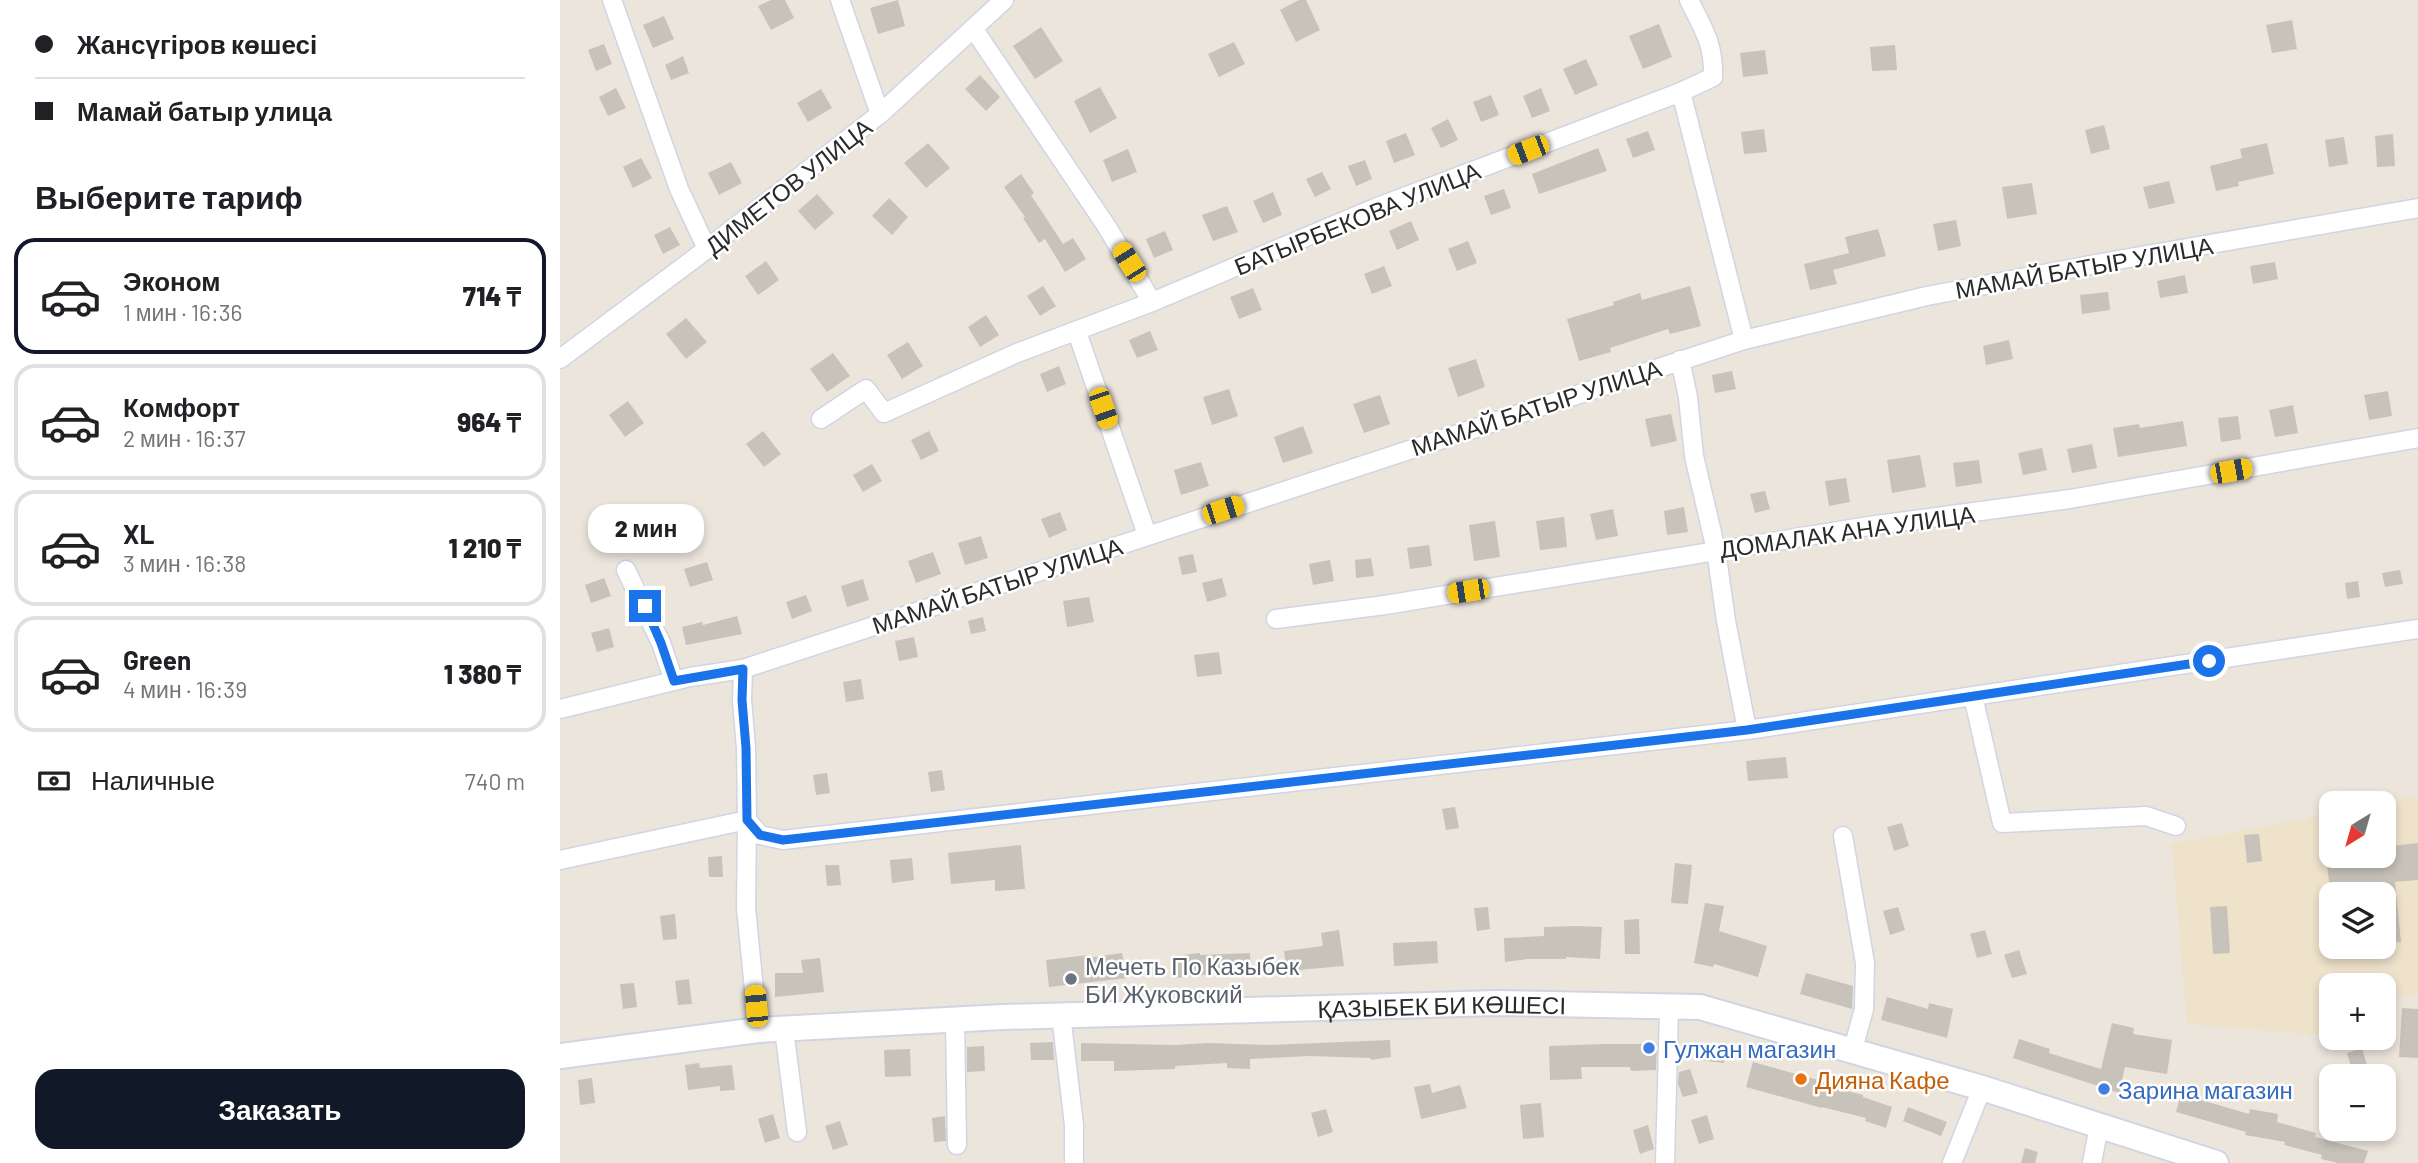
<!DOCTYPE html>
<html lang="ru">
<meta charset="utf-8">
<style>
body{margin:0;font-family:Barlow,sans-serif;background:#f6f6f6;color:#202124;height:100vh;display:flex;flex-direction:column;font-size:26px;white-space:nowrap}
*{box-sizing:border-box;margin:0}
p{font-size:23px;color:#757577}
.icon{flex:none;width:38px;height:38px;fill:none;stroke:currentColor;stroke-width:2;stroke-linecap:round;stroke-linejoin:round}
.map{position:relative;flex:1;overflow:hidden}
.panel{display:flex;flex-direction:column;background:#fff;width:560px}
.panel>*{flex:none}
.top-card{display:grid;align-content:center;height:154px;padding:0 35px;background:#fff}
.needle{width:46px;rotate:217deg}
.buttons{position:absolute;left:1759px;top:791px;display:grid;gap:14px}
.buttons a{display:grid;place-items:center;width:77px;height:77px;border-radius:14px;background:#fff;box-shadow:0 4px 10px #0003;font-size:35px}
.end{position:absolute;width:32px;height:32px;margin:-16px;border:9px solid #1a73e8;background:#fff;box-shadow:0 0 0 4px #fff}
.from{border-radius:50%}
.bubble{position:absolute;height:49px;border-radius:21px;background:#fff;box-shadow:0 4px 10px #0003;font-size:23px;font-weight:800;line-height:49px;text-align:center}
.car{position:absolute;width:21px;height:42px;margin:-21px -10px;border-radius:9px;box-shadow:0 0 5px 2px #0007;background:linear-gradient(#f5c518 24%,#345 0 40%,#f5c518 0 76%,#345 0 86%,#f5c518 0)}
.top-card b{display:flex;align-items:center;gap:24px;height:66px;font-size:26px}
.top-card b+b{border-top:2px solid #e0e0e0}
.top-card i{width:18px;height:18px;background:#202124}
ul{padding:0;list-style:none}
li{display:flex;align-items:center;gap:21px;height:116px;margin:0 14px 10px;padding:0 21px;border:4px solid #e0e0e0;border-radius:21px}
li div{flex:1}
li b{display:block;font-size:26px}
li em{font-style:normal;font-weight:800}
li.on{border-color:#111827}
li>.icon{width:63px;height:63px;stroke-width:1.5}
h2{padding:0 35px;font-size:32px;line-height:84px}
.pay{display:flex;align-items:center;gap:18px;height:77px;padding:0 35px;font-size:26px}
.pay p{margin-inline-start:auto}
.cta{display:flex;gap:14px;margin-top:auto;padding:14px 35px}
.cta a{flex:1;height:80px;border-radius:21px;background:#111827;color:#fff;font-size:28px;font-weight:800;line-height:80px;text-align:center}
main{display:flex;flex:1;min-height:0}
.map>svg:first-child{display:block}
.education{fill:#eee2cb;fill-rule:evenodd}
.building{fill:#c7c3ba}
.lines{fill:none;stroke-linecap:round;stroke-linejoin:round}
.street-casing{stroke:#d1d5e3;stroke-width:21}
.secondary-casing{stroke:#d1d5e3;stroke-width:28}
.street{stroke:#fff;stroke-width:18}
.secondary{stroke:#fff;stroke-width:24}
.route{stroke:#1a73e8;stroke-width:9}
.worship-dot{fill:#6b7280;stroke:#fff;stroke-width:2.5}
.shop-dot{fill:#3f7fe0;stroke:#fff;stroke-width:2.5}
.food-dot{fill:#e8710a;stroke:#fff;stroke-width:2.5}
.labels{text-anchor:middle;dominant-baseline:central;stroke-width:5;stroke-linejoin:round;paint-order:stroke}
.street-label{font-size:24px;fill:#2a2a2a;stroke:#fff}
.worship-label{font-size:24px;fill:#5b616d;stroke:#fff;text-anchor:start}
.shop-label{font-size:24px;fill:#366cbe;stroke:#fff;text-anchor:start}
.food-label{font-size:24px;fill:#c56008;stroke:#fff;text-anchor:start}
</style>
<main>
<section class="panel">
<div class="top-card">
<b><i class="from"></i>Жансүгіров көшесі</b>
<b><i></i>Мамай батыр улица</b>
</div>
<h2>Выберите тариф</h2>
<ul>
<li class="on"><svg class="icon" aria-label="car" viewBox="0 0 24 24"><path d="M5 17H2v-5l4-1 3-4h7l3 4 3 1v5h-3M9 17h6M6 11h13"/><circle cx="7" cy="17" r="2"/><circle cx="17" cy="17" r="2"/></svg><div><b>Эконом</b><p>1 мин · 16:36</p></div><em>714 ₸</em></li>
<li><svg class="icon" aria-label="car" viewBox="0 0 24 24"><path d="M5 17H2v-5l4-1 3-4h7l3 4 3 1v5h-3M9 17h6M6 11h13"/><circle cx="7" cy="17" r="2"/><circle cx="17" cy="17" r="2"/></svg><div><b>Комфорт</b><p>2 мин · 16:37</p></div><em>964 ₸</em></li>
<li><svg class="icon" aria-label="car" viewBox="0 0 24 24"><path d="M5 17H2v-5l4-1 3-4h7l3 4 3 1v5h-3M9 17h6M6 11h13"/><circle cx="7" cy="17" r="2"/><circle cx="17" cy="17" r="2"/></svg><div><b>XL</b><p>3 мин · 16:38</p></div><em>1 210 ₸</em></li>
<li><svg class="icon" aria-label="car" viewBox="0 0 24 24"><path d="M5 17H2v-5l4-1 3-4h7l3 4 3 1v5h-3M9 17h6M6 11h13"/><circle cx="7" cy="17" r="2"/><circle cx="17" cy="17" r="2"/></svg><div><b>Green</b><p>4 мин · 16:39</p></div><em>1 380 ₸</em></li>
</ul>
<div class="pay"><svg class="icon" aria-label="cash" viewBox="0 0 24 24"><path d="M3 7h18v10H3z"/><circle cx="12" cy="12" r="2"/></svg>Наличные<p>740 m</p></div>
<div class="cta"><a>Заказать</a></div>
</section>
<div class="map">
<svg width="1858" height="1163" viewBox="0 0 1858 1163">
<rect width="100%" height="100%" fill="#ece5dc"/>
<path class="education" d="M 1858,796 L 1858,996 L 1830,996 L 1831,1034 L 1824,1035 L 1824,985 L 1771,985 L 1771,1036 L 1627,1024 L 1612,844 L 1771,814 L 1771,856 L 1824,856 L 1824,803 L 1817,803 ZM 1771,894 L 1824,894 L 1824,947 L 1771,947 Z"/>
<path class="building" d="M 211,0 L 225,0 L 234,18 L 211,30 L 198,6 Z
M 338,0 L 345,26 L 318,34 L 310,8 Z
M 739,0 L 746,0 L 760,30 L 736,42 L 720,10 Z
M 104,16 L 114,39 L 93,48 L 83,25 Z
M 1732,20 L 1737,49 L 1712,53 L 1706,25 Z
M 1099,24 L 1112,57 L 1083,69 L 1069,36 Z
M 481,27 L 503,61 L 475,79 L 453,46 Z
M 674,42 L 685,64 L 659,77 L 648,54 Z
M 44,44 L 52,64 L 36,71 L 28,50 Z
M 1335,45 L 1337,70 L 1312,71 L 1310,47 Z
M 1205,50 L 1208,74 L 1183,77 L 1180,53 Z
M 123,56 L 129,73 L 111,80 L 105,65 Z
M 1026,59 L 1038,85 L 1015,95 L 1003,69 Z
M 420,75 L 440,97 L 426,111 L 405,89 Z
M 540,87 L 557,118 L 530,133 L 514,101 Z
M 56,88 L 66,108 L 48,116 L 39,97 Z
M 981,88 L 990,111 L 972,118 L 963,96 Z
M 261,89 L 272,108 L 248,122 L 237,103 Z
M 931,95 L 939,115 L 921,122 L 913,102 Z
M 888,119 L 898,140 L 881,148 L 871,128 Z
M 1544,125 L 1550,149 L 1531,154 L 1525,130 Z
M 1204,129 L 1207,152 L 1184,154 L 1181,132 Z
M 1088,131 L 1095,150 L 1073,158 L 1066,139 Z
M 846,133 L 855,155 L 834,163 L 826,141 Z
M 1833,134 L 1835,166 L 1817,167 L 1815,136 Z
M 1784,137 L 1788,164 L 1769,167 L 1765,140 Z
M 368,143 L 390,168 L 366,188 L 344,163 Z
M 1707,143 L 1714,174 L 1678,182 L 1679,186 L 1656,191 L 1650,166 L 1682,158 L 1680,149 Z
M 1038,148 L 1047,171 L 979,194 L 972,174 Z
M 568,149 L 577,172 L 552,182 L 543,160 Z
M 81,158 L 92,178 L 73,188 L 63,167 Z
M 805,160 L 812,179 L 796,186 L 788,166 Z
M 171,162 L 182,183 L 159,195 L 148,173 Z
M 762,172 L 771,189 L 755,197 L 746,179 Z
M 461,174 L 474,193 L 471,195 L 503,244 L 513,238 L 526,259 L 505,272 L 485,239 L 479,243 L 463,218 L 465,217 L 444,187 Z
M 1609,181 L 1615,203 L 1589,209 L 1583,187 Z
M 1472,183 L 1477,214 L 1447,219 L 1442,187 Z
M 944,189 L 951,208 L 931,215 L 924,196 Z
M 713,192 L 722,215 L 703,223 L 693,201 Z
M 257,194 L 274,213 L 255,230 L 238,211 Z
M 329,198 L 348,217 L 332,235 L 312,216 Z
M 667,206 L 678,232 L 653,241 L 642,215 Z
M 1396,220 L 1401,246 L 1378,251 L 1373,224 Z
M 851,221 L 859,240 L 837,250 L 829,231 Z
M 110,227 L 120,245 L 103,254 L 94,235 Z
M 1318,229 L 1326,256 L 1273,270 L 1277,284 L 1250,290 L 1244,264 L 1289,253 L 1285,237 Z
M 605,231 L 613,250 L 594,258 L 586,239 Z
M 908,241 L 917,263 L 897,271 L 888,249 Z
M 206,261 L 219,280 L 198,295 L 185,276 Z
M 1715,262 L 1718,279 L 1693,284 L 1690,266 Z
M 824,266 L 832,286 L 812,294 L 804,274 Z
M 1625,275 L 1628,293 L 1600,298 L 1597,281 Z
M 483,286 L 496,306 L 480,316 L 467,296 Z
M 1130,286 L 1141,326 L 1110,334 L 1108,329 L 1050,348 L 1051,352 L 1019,361 L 1007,319 L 1054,305 L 1053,302 L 1080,293 L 1082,300 Z
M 693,288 L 702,310 L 679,319 L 670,297 Z
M 1548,292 L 1550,310 L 1522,314 L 1520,295 Z
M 426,315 L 439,335 L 420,347 L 408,327 Z
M 126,318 L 147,342 L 126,359 L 106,334 Z
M 590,331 L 598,350 L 577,358 L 569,340 Z
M 1449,340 L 1453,359 L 1426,365 L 1423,346 Z
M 348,342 L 363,366 L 342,379 L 327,355 Z
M 273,353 L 290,376 L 267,392 L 250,369 Z
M 916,359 L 925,387 L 898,397 L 888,368 Z
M 499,366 L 506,384 L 487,392 L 480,374 Z
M 1172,371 L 1176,389 L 1155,393 L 1152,375 Z
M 669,389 L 678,416 L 652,425 L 643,397 Z
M 1828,391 L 1832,416 L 1809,420 L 1804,395 Z
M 820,395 L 830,424 L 804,433 L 793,404 Z
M 68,401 L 84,423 L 65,437 L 49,415 Z
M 1733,405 L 1738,433 L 1715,437 L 1709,410 Z
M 1111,414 L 1117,441 L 1091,447 L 1085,419 Z
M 1678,416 L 1681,439 L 1661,442 L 1658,418 Z
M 1623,421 L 1627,446 L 1558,457 L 1553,428 L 1579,424 L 1580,428 Z
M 743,426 L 753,453 L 723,463 L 714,437 Z
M 203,431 L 221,454 L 204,467 L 186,444 Z
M 369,431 L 379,451 L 361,460 L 351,440 Z
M 1532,444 L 1537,468 L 1512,473 L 1507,449 Z
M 1482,448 L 1487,470 L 1463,475 L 1458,453 Z
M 1360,455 L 1366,487 L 1332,493 L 1327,460 Z
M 1419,460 L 1422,483 L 1396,487 L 1393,463 Z
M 641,462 L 649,486 L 621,495 L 614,470 Z
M 312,464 L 322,481 L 303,492 L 293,475 Z
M 1286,478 L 1290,502 L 1269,506 L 1265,481 Z
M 1205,491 L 1210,509 L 1195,513 L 1190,494 Z
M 96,505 L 106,525 L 79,538 L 69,518 Z
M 1124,507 L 1128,532 L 1107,535 L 1104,511 Z
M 1053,509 L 1058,536 L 1036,540 L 1030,514 Z
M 500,512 L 507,530 L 489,538 L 481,519 Z
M 1004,517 L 1007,547 L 980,550 L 976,521 Z
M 935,521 L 940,557 L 914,561 L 909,525 Z
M 421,536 L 428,558 L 405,565 L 398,543 Z
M 869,545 L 872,566 L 850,569 L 847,548 Z
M 373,552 L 381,574 L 356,583 L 348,561 Z
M 633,554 L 637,572 L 622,575 L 618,557 Z
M 811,558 L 814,576 L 796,578 L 795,560 Z
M 770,560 L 774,581 L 753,585 L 749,564 Z
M 147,562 L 153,580 L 130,587 L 124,569 Z
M 1840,570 L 1843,584 L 1825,587 L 1822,573 Z
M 44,578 L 51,596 L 31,603 L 25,585 Z
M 662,578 L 667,596 L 647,602 L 642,583 Z
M 303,579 L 309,600 L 287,607 L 281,586 Z
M 1798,581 L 1800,597 L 1787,599 L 1785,583 Z
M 246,595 L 252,611 L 232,619 L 226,602 Z
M 529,597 L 534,622 L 507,627 L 503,601 Z
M 177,616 L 182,634 L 126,645 L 122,627 L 142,622 L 143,625 Z
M 423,617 L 426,631 L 411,634 L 408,621 Z
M 49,628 L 54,647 L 37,652 L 31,633 Z
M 354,637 L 358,657 L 339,661 L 335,641 Z
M 659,652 L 662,674 L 637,677 L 634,655 Z
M 301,679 L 304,699 L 286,702 L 283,682 Z
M 1226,757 L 1228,778 L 1188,781 L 1186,761 Z
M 382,770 L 385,790 L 371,792 L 368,772 Z
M 267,773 L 270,793 L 256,795 L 253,775 Z
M 895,807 L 899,828 L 886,830 L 882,809 Z
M 1342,823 L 1349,846 L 1334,851 L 1327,827 Z
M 1699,834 L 1702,861 L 1687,863 L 1684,835 Z
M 1858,843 L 1858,880 L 1835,882 L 1841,942 L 1824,943 L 1824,894 L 1814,894 L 1813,886 L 1770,890 L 1766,856 L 1824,856 L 1824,847 Z
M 461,845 L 465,889 L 435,891 L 435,880 L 391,884 L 388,853 Z
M 162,856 L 163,877 L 149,877 L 148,857 Z
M 352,858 L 354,880 L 332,883 L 330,860 Z
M 1115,863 L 1132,865 L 1128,904 L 1111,903 Z
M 265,865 L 279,865 L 281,885 L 267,886 Z
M 1145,903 L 1164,906 L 1159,931 L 1207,946 L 1198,977 L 1154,964 L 1153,967 L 1134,963 Z
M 1667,906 L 1670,953 L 1653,954 L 1650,907 Z
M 928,907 L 930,929 L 917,931 L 914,908 Z
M 1338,907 L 1345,930 L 1330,935 L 1323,911 Z
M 115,914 L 117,939 L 103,940 L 100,916 Z
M 1079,919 L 1080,954 L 1065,954 L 1064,920 Z
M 1016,926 L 1042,927 L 1040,959 L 1006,957 L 1006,959 L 967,959 L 945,962 L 944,938 L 984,936 L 984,927 Z
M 779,930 L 784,966 L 727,971 L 724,951 L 763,946 L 761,933 Z
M 1425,930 L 1432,954 L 1417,958 L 1410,934 Z
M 877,941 L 878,963 L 834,966 L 833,943 Z
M 1459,950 L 1467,974 L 1452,978 L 1444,955 Z
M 562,953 L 567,978 L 489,987 L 486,960 L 528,955 L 528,958 Z
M 640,953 L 640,955 L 690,953 L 691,974 L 653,974 L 615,978 L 613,956 Z
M 260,958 L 264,992 L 215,997 L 215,973 L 243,973 L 241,960 Z
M 1246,973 L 1293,986 L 1292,1009 L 1240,994 Z
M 129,979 L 132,1004 L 118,1005 L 115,981 Z
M 74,983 L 77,1007 L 63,1009 L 60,984 Z
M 1327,997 L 1368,1009 L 1369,1003 L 1393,1009 L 1387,1038 L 1321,1020 Z
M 1842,1008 L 1858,1009 L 1858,1058 L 1839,1057 Z
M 1552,1023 L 1574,1028 L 1573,1034 L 1612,1040 L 1607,1074 L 1565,1067 L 1559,1093 L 1453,1058 L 1459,1039 L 1490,1049 L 1489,1053 L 1541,1069 Z
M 830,1040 L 831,1057 L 811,1060 L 811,1058 L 750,1056 L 690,1059 L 690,1069 L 667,1068 L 667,1063 L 615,1066 L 615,1069 L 554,1071 L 554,1061 L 521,1061 L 521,1043 L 614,1045 L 648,1043 L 708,1045 Z
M 493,1042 L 494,1060 L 471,1060 L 470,1043 Z
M 1044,1044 L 1097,1044 L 1096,1070 L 1071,1071 L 1070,1067 L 1021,1067 L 1022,1079 L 990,1080 L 989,1046 Z
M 424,1046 L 425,1071 L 407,1072 L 407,1047 Z
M 1140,1046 L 1166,1048 L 1164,1063 L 1138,1060 Z
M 1802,1048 L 1809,1072 L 1794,1076 L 1787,1053 Z
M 350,1049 L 351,1076 L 325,1077 L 324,1050 Z
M 1193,1062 L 1269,1083 L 1268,1086 L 1303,1095 L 1303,1097 L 1332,1107 L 1326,1128 L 1305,1121 L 1306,1118 L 1262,1107 L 1262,1108 L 1186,1087 Z
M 139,1063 L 140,1068 L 172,1065 L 175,1090 L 160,1091 L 160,1086 L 128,1090 L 125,1065 Z
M 1130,1069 L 1138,1093 L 1123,1097 L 1118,1084 L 1119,1072 Z
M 32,1078 L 35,1103 L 20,1105 L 18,1080 Z
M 870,1084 L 872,1093 L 900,1085 L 907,1108 L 861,1119 L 854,1087 Z
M 1621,1094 L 1689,1114 L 1690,1109 L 1718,1114 L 1717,1122 L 1756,1133 L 1755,1137 L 1808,1151 L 1804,1163 L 1778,1163 L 1761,1159 L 1762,1155 L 1724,1145 L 1725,1142 L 1685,1135 L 1686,1132 L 1616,1112 Z
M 981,1103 L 984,1137 L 963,1139 L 960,1105 Z
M 1348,1107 L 1387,1122 L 1381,1136 L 1343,1121 Z
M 766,1109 L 773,1132 L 758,1137 L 751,1113 Z
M 213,1114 L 220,1138 L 205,1143 L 198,1119 Z
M 1147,1115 L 1154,1139 L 1139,1144 L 1131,1120 Z
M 385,1116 L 386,1141 L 374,1142 L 372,1118 Z
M 280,1121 L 288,1145 L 273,1150 L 265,1126 Z
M 1088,1125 L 1094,1149 L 1080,1154 L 1073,1130 Z
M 1465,1148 L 1478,1152 L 1475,1163 L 1461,1163 Z"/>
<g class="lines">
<defs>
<path id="street" d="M 52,0 L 119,189 L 147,249
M 280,0 L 320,114
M 1129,0 C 1143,29 1154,43 1153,77 L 1121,92 L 1184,340
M 413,28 L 547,227 L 592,302
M 517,332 L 587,535
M 0,359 L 147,249 L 320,114 L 444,0
M 1120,360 L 1128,397 L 1134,456 L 1156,550 L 1166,621 L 1187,730
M 261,419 L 306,389 L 324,413 L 457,353 L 592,302 L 815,208 L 1121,92
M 66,570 L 101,643 L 114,681
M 716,619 L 825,605 L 1309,526 L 1510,499 L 1858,438
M 183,669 L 182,700 L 186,748 L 187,820 L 186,908 L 198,1030
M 1413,696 L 1442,823 L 1586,816 L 1616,826
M 0,709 L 130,677 L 183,669 L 1184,340 L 1367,296 L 1552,261 L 1858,208
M 1283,836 L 1305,963 L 1304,1009 L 1293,1049
M 0,860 L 187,820 L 200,835 L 223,840 L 1187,730 L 1858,629
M 501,1015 L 514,1125 L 514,1163
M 395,1019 L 397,1145
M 224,1029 L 237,1132
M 1105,1163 L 1109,1008
M 1392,1163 L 1422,1088
M 1532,1163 L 1539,1126"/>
<g id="secondary">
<path id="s1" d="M 0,1056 L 198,1030 L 443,1017 L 937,1003 L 1140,1007 L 1422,1088 L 1656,1163"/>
</g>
</defs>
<use href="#street" class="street-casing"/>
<use href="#secondary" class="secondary-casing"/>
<use href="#street" class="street"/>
<use href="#secondary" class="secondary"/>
</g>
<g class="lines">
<path class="route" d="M 85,606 L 101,643 L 114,681 L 183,669 L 182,700 L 186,748 L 187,820 L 200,835 L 223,840 L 1187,730 L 1649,661"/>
</g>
<circle class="worship-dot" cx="511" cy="979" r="7"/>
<g class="shop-dot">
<circle cx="1089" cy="1048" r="7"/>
<circle cx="1544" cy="1089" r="7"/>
</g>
<circle class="food-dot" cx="1241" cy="1079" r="7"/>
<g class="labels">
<g class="street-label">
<text transform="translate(228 186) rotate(-38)">ДИМЕТОВ УЛИЦА</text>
<text transform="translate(797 218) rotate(-22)">БАТЫРБЕКОВА УЛИЦА</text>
<text transform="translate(1524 267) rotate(-10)">МАМАЙ БАТЫР УЛИЦА</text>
<text transform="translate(976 407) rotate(-18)">МАМАЙ БАТЫР УЛИЦА</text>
<text transform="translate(1287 531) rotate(-8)">ДОМАЛАК АНА УЛИЦА</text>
<text transform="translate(437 585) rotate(-18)">МАМАЙ БАТЫР УЛИЦА</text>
<text stroke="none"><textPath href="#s1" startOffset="884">ҚАЗЫБЕК БИ КӨШЕСІ</textPath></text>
</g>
<g class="worship-label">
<text x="525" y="965">Мечеть По Казыбек<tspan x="525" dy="28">БИ Жуковский</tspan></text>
</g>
<g class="shop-label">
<text x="1103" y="1048">Гулжан магазин</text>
<text x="1558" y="1089">Зарина магазин</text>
</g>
<g class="food-label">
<text x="1255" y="1079">Дияна Кафе</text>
</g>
</g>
</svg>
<div class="buttons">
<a><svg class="needle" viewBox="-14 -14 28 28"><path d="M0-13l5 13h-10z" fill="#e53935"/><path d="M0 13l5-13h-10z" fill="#757577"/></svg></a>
<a><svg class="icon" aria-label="layers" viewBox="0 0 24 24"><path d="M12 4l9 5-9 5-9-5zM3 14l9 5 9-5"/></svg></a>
<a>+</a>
<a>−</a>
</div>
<i class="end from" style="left:1649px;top:661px"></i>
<i class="end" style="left:85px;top:606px"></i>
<div class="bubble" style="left:28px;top:504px;width:116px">2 мин</div>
<i class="car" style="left:968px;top:150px;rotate:249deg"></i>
<i class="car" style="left:569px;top:262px;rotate:328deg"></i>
<i class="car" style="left:543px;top:408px;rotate:161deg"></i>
<i class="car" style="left:1671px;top:471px;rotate:80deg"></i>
<i class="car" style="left:663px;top:510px;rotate:72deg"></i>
<i class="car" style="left:908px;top:591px;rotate:261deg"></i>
<i class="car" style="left:196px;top:1006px;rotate:355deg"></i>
</div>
</main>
